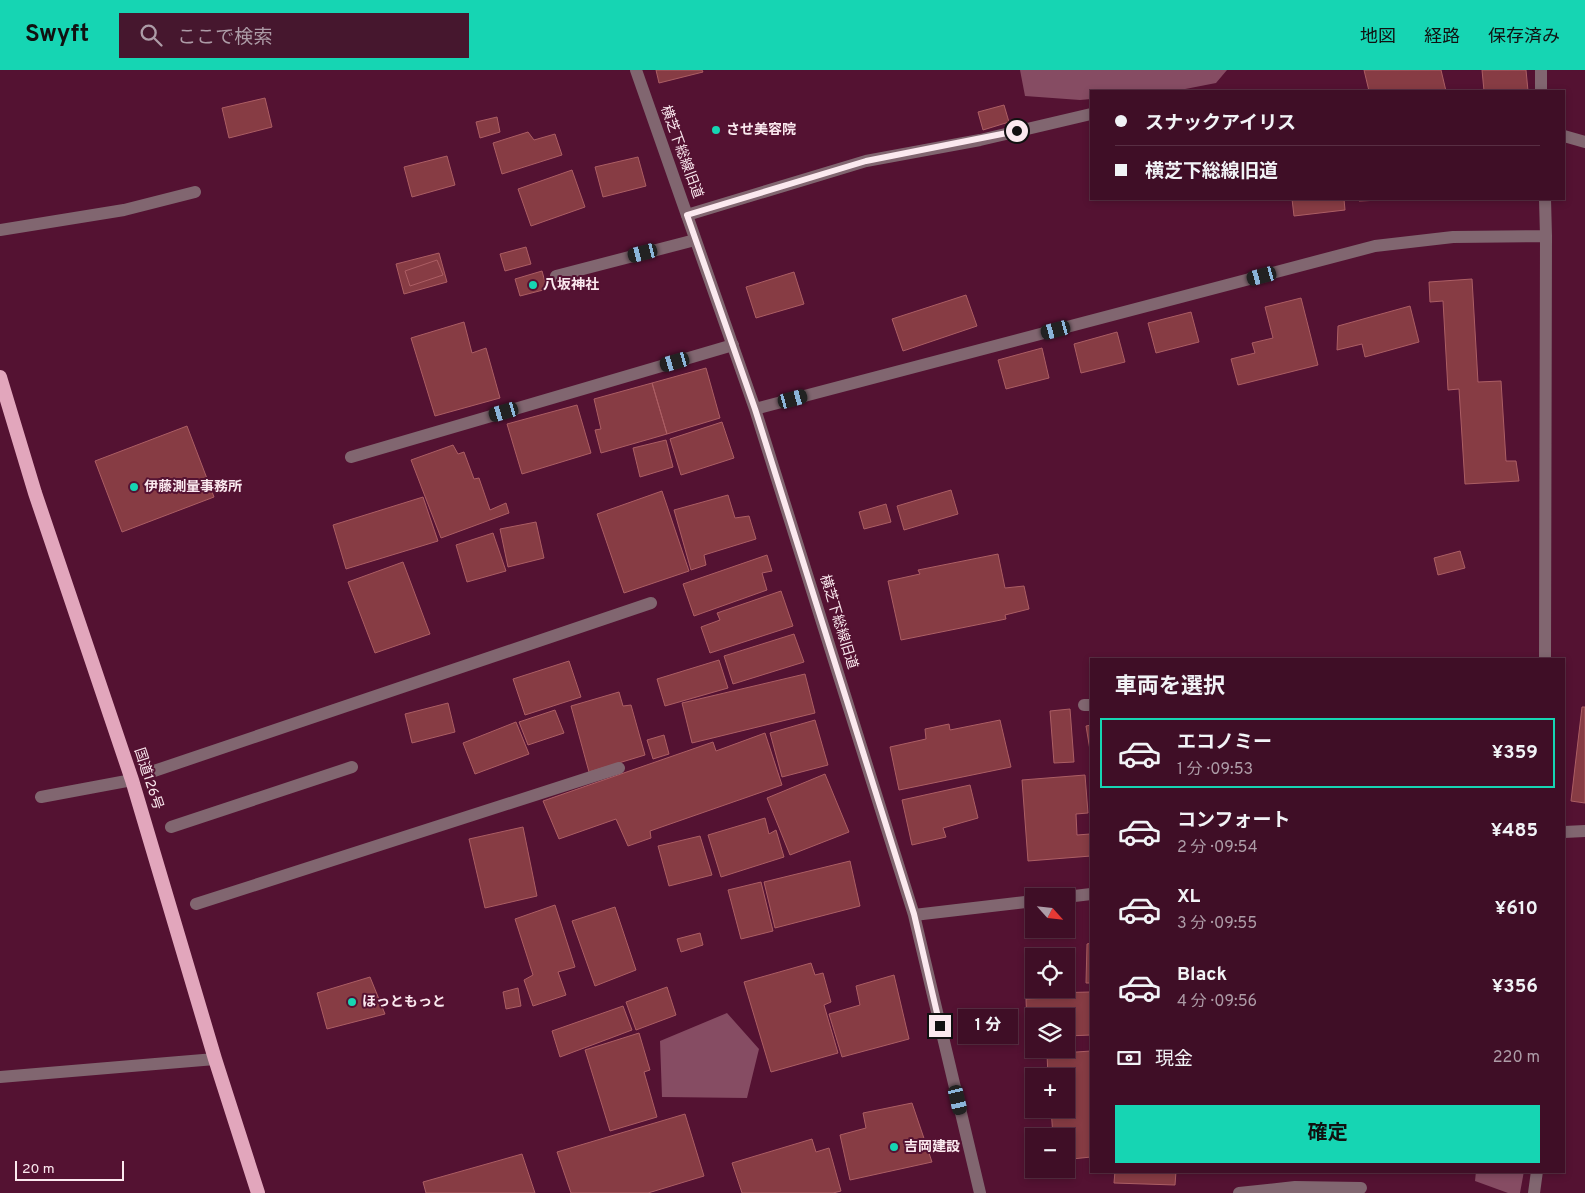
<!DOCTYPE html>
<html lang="ja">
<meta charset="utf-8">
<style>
body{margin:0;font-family:Overpass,"Noto Sans JP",sans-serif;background:#46172e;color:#f1f3f6;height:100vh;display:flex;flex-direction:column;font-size:19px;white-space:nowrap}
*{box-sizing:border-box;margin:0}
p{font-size:16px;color:#ad9ca7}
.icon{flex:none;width:28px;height:28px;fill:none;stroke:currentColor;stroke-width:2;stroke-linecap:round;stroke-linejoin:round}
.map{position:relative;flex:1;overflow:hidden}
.side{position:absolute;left:1090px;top:588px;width:475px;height:515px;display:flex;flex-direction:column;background:#3f0e26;border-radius:0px;box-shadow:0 2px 8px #0003,0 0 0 1px #582e43}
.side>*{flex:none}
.hud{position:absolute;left:1090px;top:20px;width:475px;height:110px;border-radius:0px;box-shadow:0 2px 8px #0003,0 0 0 1px #582e43;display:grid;align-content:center;height:110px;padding:0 25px;background:#3f0e26}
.needle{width:32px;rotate:117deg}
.buttons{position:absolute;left:1025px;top:818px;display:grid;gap:10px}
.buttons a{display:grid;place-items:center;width:50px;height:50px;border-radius:0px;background:#3f0e26;box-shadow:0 2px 8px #0003,0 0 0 1px #582e43;font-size:25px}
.scale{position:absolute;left:15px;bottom:12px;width:109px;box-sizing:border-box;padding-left:5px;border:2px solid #fbe9ef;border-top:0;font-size:14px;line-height:18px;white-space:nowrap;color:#fbe9ef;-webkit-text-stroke:4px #541232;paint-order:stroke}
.end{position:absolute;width:22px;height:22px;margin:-11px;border:6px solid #fbe9ef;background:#111;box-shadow:0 0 0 2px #111}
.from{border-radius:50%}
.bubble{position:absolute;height:35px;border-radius:0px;background:#3f0e26;box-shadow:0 2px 8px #0003,0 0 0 1px #582e43;font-size:16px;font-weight:700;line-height:35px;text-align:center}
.car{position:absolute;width:15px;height:30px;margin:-15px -8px;border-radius:6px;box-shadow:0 0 4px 1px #0007;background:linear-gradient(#222 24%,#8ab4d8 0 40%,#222 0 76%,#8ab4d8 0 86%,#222 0)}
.hud b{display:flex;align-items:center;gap:18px;height:48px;font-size:19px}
.hud b+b{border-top:1px solid #582e43}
.hud i{width:12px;height:12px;background:#f1f3f6}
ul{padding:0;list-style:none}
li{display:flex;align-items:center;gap:15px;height:70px;margin:0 10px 8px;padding:0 15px;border:2px solid transparent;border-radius:0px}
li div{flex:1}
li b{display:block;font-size:19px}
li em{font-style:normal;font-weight:700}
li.current{border-color:#16d5b3}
li>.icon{width:45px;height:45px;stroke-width:1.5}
h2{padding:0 25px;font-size:22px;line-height:60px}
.pay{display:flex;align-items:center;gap:12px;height:55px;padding:0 25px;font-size:19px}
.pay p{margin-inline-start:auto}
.cta{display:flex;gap:10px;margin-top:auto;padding:10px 25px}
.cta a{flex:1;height:58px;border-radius:0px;background:#16d5b3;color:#111;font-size:20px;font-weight:700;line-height:58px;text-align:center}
header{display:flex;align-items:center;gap:30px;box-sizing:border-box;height:70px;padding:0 25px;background:#16d5b3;color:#111}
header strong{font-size:24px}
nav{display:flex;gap:28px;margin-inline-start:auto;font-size:18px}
.search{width:350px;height:45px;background:#46172e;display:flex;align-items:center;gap:12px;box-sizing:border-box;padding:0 18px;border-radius:0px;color:#ad9ca7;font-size:19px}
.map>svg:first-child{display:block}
.forest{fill:#864c63}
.building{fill:#873c44;stroke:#ac5e64}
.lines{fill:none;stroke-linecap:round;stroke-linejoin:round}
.service{stroke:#816670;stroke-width:12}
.minor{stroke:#816670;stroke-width:12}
.trunk{stroke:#e2a6bc;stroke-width:14}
.route{stroke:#fbe9ef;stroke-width:6}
.poi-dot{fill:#16d5b3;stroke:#541232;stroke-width:2}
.labels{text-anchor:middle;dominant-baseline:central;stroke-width:4;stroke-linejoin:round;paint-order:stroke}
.poi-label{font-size:14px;font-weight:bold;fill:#fbe9ef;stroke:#541232;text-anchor:start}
.street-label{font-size:14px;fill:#fbe9ef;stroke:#541232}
</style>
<header>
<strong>Swyft</strong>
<div class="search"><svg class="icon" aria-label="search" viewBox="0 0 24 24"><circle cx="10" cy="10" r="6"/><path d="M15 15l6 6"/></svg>ここで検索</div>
<nav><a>地図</a><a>経路</a><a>保存済み</a></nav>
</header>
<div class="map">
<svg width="1585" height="1123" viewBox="0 0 1585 1123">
<rect width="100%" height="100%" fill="#541232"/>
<path class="forest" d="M 1020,0 L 1227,0 L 1216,13 L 1175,21 L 1091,21 L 1091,29 L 1080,30 L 1025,26 Z
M 727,943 L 759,979 L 747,1028 L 662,1027 L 660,971 Z
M 1476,1101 L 1524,1101 L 1520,1123 L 1508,1123 L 1475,1111 Z"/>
<path class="building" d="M 656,0 L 702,0 L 703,2 L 659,13 Z
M 1364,0 L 1441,0 L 1446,21 L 1369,21 Z
M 1482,0 L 1526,0 L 1528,21 L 1484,21 Z
M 265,28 L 272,57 L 229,68 L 222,38 Z
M 1004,35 L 1009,52 L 983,60 L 978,42 Z
M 497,47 L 500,62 L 480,68 L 476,52 Z
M 528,62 L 534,70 L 555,64 L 562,85 L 502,104 L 493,73 Z
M 447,86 L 455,115 L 412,127 L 404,97 Z
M 638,87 L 646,116 L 603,127 L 595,97 Z
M 572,100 L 585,137 L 531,156 L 518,119 Z
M 1292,129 L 1344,129 L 1345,140 L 1294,146 Z
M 1359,129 L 1404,129 L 1359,131 Z
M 526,177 L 531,194 L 505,201 L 500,184 Z
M 439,183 L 447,212 L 404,224 L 396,194 Z
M 437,190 L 443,205 L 410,216 L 405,201 Z
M 542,201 L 547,219 L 520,226 L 515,209 Z
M 794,202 L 804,234 L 756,248 L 746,217 Z
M 1472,209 L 1478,312 L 1501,311 L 1506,391 L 1516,391 L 1519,411 L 1465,414 L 1459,319 L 1448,320 L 1443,231 L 1430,232 L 1429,212 Z
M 966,225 L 977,256 L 903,281 L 892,249 Z
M 1301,228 L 1318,295 L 1238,315 L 1231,289 L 1255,283 L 1252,273 L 1273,268 L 1265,237 Z
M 1410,236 L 1419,272 L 1365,287 L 1362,274 L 1337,280 L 1338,256 Z
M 1191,242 L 1199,272 L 1156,283 L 1148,253 Z
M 464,252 L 472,283 L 486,278 L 500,328 L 435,346 L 411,268 Z
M 1117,262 L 1125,292 L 1081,303 L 1074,274 Z
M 1042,278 L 1049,308 L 1006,319 L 998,290 Z
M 706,298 L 720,348 L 667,364 L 652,313 Z
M 652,313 L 667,364 L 601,383 L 595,360 L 601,359 L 594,329 Z
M 577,335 L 591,383 L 522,404 L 507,354 Z
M 722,352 L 734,388 L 681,405 L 670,369 Z
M 187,356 L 214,427 L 122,462 L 95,391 Z
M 666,370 L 673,397 L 640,407 L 633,378 Z
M 453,375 L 458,384 L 464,382 L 474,409 L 479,408 L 490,440 L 506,433 L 509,443 L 441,468 L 411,390 Z
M 951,420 L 958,444 L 904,460 L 897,436 Z
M 662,421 L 689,501 L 624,523 L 597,444 Z
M 728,425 L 735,448 L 749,446 L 756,469 L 704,485 L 706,495 L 691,500 L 674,440 Z
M 423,427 L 438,471 L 346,499 L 333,455 Z
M 886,434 L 891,452 L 864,459 L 859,442 Z
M 536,452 L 544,488 L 508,497 L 500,459 Z
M 493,463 L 506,501 L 467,512 L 456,475 Z
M 1460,481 L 1465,498 L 1438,505 L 1434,488 Z
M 998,484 L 1005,518 L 1024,516 L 1029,539 L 1005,545 L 1006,549 L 901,570 L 888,511 L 920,504 L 918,500 Z
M 767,485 L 772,501 L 762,503 L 767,520 L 694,546 L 683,514 Z
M 403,492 L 430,564 L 375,583 L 348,512 Z
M 781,521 L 793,556 L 710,583 L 701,557 L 720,550 L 717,543 Z
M 794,564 L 804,592 L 733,614 L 724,586 Z
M 719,590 L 728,618 L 665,636 L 657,609 Z
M 569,591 L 581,627 L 525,645 L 513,609 Z
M 805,604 L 815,643 L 692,673 L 682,633 Z
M 619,622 L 623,636 L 631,635 L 645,685 L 589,702 L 571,636 Z
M 448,633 L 455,662 L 412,673 L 405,644 Z
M 1582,637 L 1585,637 L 1585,733 L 1571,731 Z
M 1070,639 L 1074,692 L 1054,693 L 1050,641 Z
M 555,640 L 564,663 L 528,675 L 519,652 Z
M 815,650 L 828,695 L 782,707 L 770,663 Z
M 1000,650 L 1011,697 L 899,720 L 890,677 L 926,669 L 925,659 L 949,654 L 950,660 Z
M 516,652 L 529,684 L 475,704 L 463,673 Z
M 1091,655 L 1091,686 L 1086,656 Z
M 765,663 L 782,715 L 650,761 L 651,768 L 628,776 L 616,749 L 559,769 L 543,731 L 713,672 L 716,681 Z
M 664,665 L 669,684 L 653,689 L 647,670 Z
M 825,704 L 849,762 L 790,785 L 767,728 Z
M 1085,705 L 1088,743 L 1076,744 L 1077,765 L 1090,764 L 1091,786 L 1028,791 L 1022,710 Z
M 970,715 L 978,748 L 943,758 L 946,767 L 912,775 L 902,730 Z
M 765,748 L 769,764 L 776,760 L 784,787 L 721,807 L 708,765 Z
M 523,757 L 537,826 L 485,838 L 469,769 Z
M 700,766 L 712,805 L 669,816 L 658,776 Z
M 850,791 L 860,836 L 775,858 L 764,812 Z
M 761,812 L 773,861 L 741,869 L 728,820 Z
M 555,835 L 575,897 L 558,902 L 566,925 L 533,936 L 524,910 L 533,905 L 515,849 Z
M 615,837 L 636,900 L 595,916 L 572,851 Z
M 700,863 L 703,875 L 681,882 L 677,869 Z
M 1091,873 L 1091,913 L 1086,913 L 1087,874 Z
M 811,893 L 815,905 L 823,903 L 831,932 L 824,935 L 838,983 L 771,1002 L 744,912 Z
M 894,905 L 909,969 L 842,987 L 829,944 L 860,935 L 856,916 Z
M 370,907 L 385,944 L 327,959 L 317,923 Z
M 667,917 L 676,945 L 636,960 L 626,932 Z
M 518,918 L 521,936 L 506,939 L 503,922 Z
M 1090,922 L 1091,965 L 1066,966 L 1066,946 L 1034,946 L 1034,953 L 1027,954 L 1026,929 L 1051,928 L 1051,923 Z
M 623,936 L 632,960 L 560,987 L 552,961 Z
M 639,963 L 650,1000 L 644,1002 L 657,1047 L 610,1061 L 585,980 Z
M 1091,981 L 1091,1087 L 1072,1089 L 1071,1065 L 1053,1066 L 1051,1039 L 1066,1039 L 1066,1006 L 1048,1006 L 1047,984 Z
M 912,1033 L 932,1092 L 850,1110 L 840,1065 L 866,1058 L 863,1043 Z
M 685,1044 L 704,1106 L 648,1123 L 571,1123 L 557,1082 Z
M 812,1069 L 816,1082 L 829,1078 L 841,1121 L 833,1123 L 742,1123 L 732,1093 Z
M 522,1084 L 535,1123 L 426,1123 L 423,1112 Z
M 1115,1101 L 1176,1101 L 1175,1115 L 1114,1113 Z"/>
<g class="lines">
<path class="service" d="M 687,145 L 866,91 L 980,70 L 1091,44
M 0,160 L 124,140 L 195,122
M 556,206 L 695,170
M 351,387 L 733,275
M 1084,635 L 1091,635
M 154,701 L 651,533
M 41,727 L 132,710
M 171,757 L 352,697
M 196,834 L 619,698
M 1239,1123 L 1295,1117 L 1361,1118"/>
<path class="minor" d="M 636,0 L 755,339 L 914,845 L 980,1123
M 1541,0 L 1541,21
M 1564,66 L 1585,72
M 1545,129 L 1546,166 L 1545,589
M 755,339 L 1375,176 L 1453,167 L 1546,166
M 1564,762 L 1585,761
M 1066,827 L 1091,824
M 914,845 L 1034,831
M 0,1007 L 215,989
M 1534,1123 L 1537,1101"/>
<path class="trunk" d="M 0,307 L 35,423 L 132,710 L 215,989 L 258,1123"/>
</g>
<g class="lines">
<path class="route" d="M 940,956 L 914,844 L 755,339 L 687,145 L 866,91 L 1017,61"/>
</g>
<g class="poi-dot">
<circle cx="716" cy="60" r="5"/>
<circle cx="533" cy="215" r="5"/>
<circle cx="134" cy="417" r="5"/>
<circle cx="352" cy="932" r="5"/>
<circle cx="894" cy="1077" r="5"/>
</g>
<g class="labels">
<g class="poi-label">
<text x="726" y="60">させ美容院</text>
<text x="543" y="215">八坂神社</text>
<text x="144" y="417">伊藤測量事務所</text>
<text x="362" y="932">ほっともっと</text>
<text x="904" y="1077">吉岡建設</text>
</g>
<g class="street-label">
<text transform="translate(681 82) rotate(70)">横芝下総線旧道</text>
<text transform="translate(838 552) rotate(73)">横芝下総線旧道</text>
<text transform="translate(148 709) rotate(72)">国道126号</text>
</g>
</g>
</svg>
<div class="buttons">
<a><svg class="needle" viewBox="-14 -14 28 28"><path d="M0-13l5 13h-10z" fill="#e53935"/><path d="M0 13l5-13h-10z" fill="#ad9ca7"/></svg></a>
<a><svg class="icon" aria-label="locate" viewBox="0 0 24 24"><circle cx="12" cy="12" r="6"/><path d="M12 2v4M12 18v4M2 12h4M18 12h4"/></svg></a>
<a><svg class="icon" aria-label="layers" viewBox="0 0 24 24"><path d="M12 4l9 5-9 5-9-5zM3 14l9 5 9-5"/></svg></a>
<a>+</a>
<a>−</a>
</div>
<div class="scale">20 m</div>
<i class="end from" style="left:1017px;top:61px"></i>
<i class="end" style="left:940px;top:956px"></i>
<div class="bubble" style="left:958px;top:939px;width:60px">1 分</div>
<i class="car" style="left:643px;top:183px;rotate:256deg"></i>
<i class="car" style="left:1262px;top:206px;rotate:255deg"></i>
<i class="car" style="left:1056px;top:260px;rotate:255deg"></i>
<i class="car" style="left:675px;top:292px;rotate:254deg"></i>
<i class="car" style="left:793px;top:329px;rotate:75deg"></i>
<i class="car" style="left:504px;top:342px;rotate:254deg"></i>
<i class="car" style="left:958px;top:1030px;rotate:167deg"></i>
<div class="hud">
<b><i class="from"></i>スナックアイリス</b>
<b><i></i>横芝下総線旧道</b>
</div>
<section class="side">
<h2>車両を選択</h2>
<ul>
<li class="current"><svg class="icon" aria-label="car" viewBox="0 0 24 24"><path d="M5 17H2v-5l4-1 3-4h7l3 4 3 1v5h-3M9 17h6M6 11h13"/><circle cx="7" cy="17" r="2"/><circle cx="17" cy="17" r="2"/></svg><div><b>エコノミー</b><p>1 分 · 09:53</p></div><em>¥359</em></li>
<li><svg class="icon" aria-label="car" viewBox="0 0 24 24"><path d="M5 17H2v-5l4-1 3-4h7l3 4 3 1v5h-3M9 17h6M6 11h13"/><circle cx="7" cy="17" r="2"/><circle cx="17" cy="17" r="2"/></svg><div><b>コンフォート</b><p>2 分 · 09:54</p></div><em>¥485</em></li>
<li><svg class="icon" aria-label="car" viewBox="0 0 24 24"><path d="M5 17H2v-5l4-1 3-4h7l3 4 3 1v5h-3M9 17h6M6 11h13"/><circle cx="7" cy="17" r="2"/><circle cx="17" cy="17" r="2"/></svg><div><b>XL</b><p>3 分 · 09:55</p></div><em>¥610</em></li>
<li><svg class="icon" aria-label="car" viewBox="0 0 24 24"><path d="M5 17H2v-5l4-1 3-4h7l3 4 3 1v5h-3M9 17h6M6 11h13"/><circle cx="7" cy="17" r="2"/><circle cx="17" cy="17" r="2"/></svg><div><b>Black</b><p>4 分 · 09:56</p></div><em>¥356</em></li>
</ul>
<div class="pay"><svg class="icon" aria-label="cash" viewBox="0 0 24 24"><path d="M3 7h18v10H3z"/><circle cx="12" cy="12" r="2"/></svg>現金<p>220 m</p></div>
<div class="cta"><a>確定</a></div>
</section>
</div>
